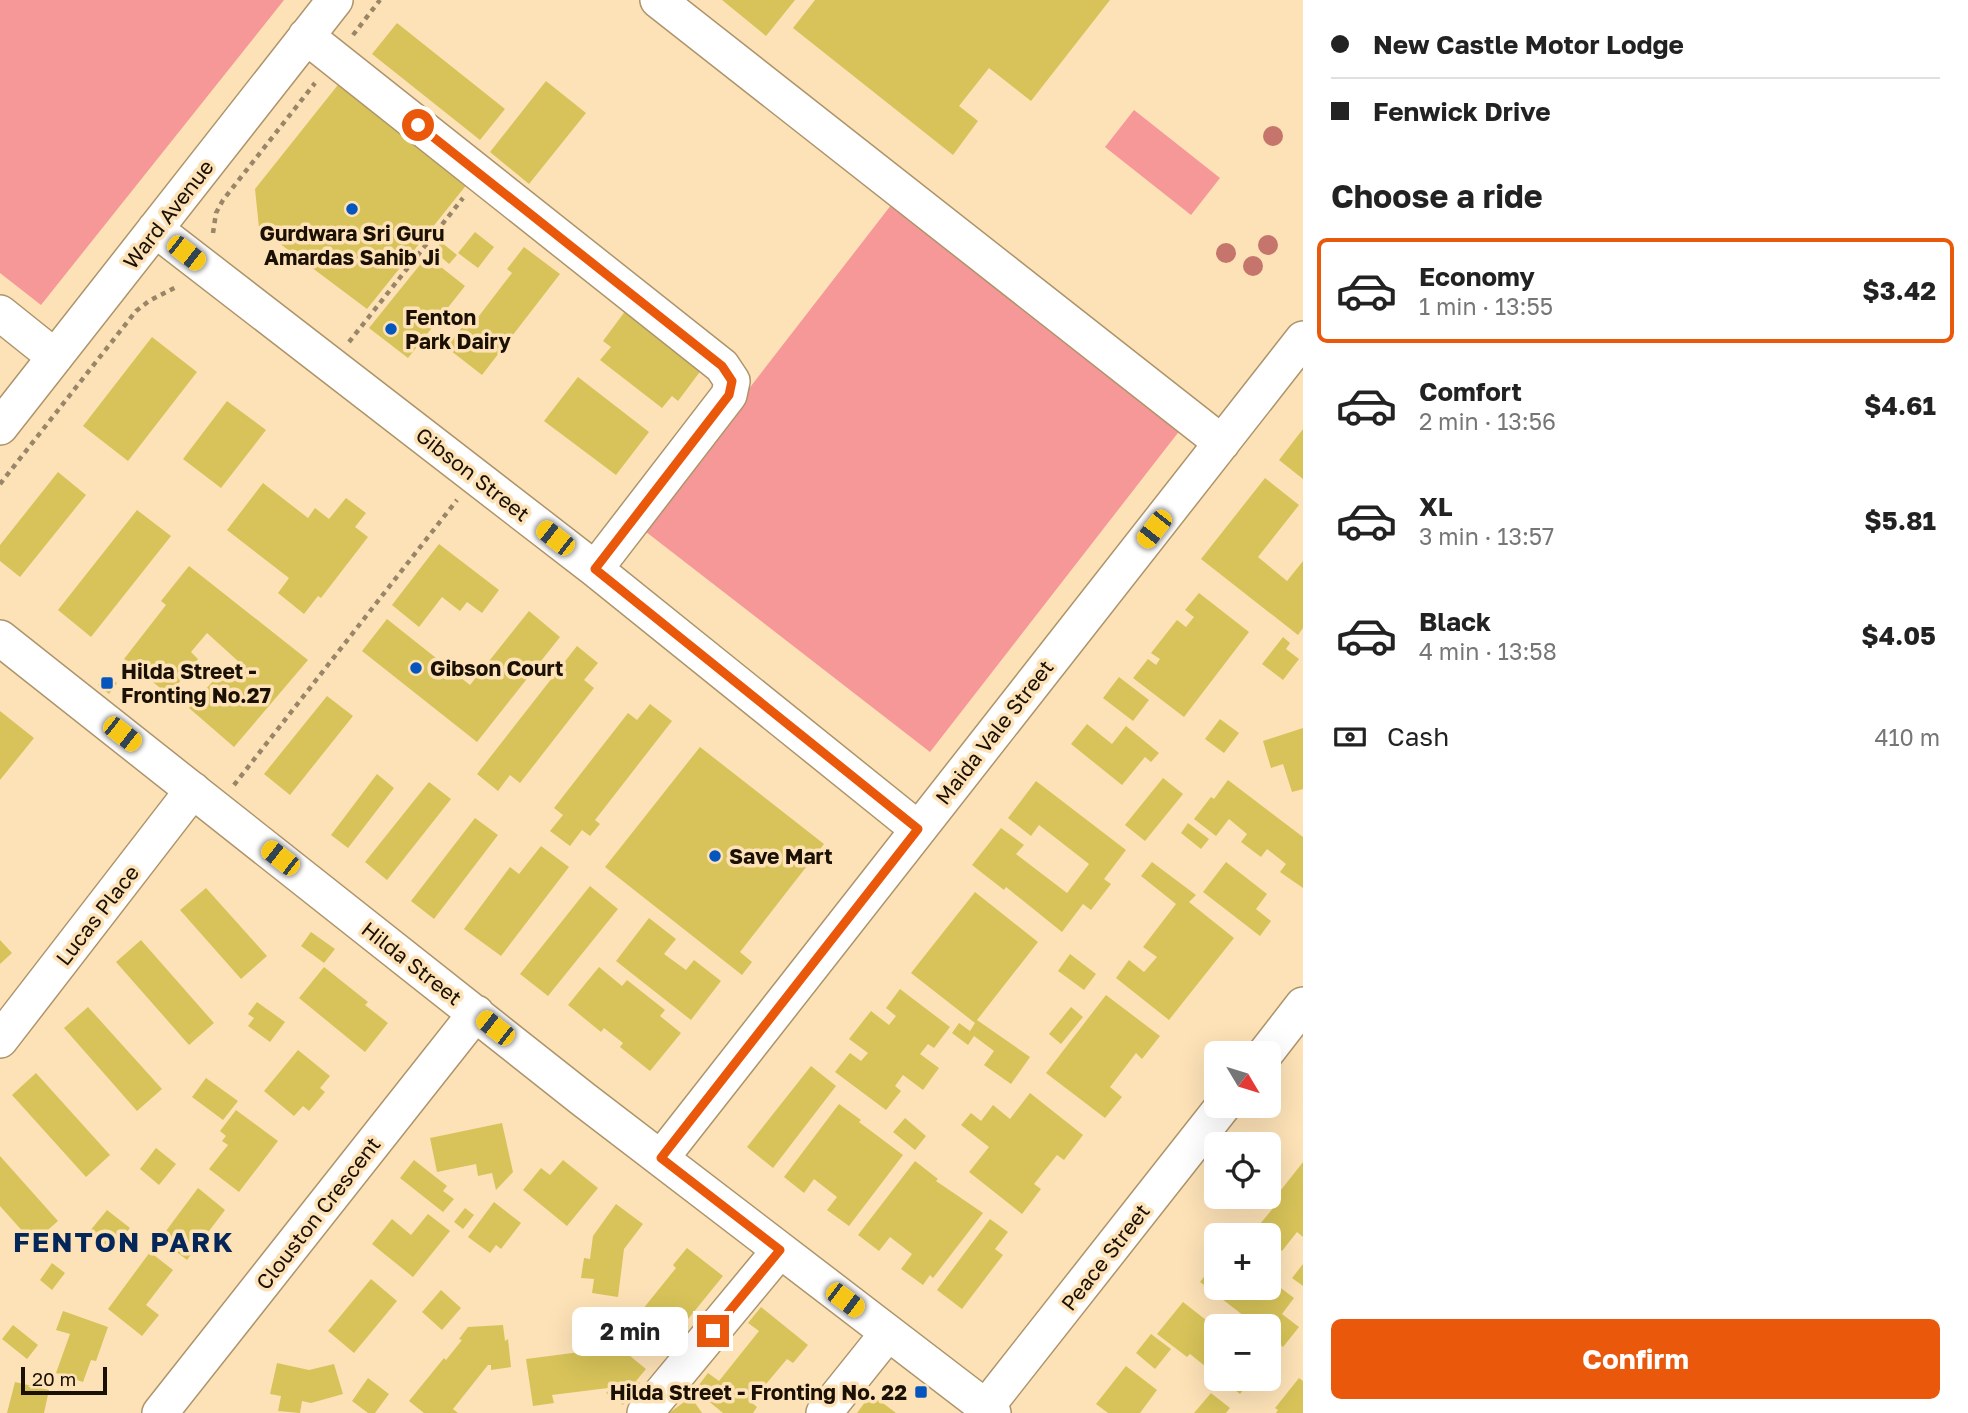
<!DOCTYPE html>
<meta charset="utf-8">
<style>
body{margin:0;font-family:"Golos Text",sans-serif;background:#f2f2f2;color:#222;height:100vh;display:flex;flex-direction:column;font-size:26px;white-space:nowrap}
*{box-sizing:border-box;margin:0}
p{font-size:23px;color:#767676}
.icon{flex:none;width:38px;height:38px;fill:none;stroke:currentColor;stroke-width:2;stroke-linecap:round;stroke-linejoin:round}
.map{position:relative;flex:1;overflow:hidden}
.drawer{display:flex;flex-direction:column;background:#fff;width:665px}
.drawer>*{flex:none}
.hud{display:grid;align-content:center;height:154px;padding:0 28px;background:#fff}
.needle{width:46px;rotate:128deg}
.buttons{position:absolute;left:1204px;top:1041px;display:grid;gap:14px}
.buttons a{display:grid;place-items:center;width:77px;height:77px;border-radius:10px;background:#fff;box-shadow:0 7px 28px #0002;font-size:35px}
.scale{position:absolute;left:21px;bottom:18px;width:86px;box-sizing:border-box;padding-left:7px;border:4px solid #1a1003;border-top:0;font-size:19px;line-height:24px;white-space:nowrap;color:#1a1003;-webkit-text-stroke:5px #fde2b7;paint-order:stroke}
.end{position:absolute;width:32px;height:32px;margin:-16px;border:9px solid #ea580c;background:#fff;box-shadow:0 0 0 4px #fff}
.from{border-radius:50%}
.bubble{position:absolute;height:49px;border-radius:10px;background:#fff;box-shadow:0 7px 28px #0002;font-size:23px;font-weight:700;line-height:49px;text-align:center}
.car{position:absolute;width:21px;height:42px;margin:-21px -10px;border-radius:9px;box-shadow:0 0 5px 2px #0007;background:linear-gradient(#f5c518 24%,#345 0 40%,#f5c518 0 76%,#345 0 86%,#f5c518 0)}
.hud b{display:flex;align-items:center;gap:24px;height:66px;font-size:26px}
.hud b+b{border-top:2px solid #e0e0e0}
.hud i{width:18px;height:18px;background:#222}
ul{padding:0;list-style:none}
li{display:flex;align-items:center;gap:21px;height:105px;margin:0 14px 10px;padding:0 14px;border:4px solid transparent;border-radius:10px}
li div{flex:1}
li b{display:block;font-size:26px}
li em{font-style:normal;font-weight:700}
li.selected{border-color:#ea580c}
li>.icon{width:63px;height:63px;stroke-width:1.5}
h2{padding:0 28px;font-size:32px;line-height:84px}
.pay{display:flex;align-items:center;gap:18px;height:77px;padding:0 28px;font-size:26px}
.pay p{margin-inline-start:auto}
.cta{display:flex;gap:14px;margin-top:auto;padding:14px 28px}
.cta a{flex:1;height:80px;border-radius:10px;background:#ea580c;color:#fff;font-size:28px;font-weight:700;line-height:80px;text-align:center}
main{display:flex;flex:1;min-height:0}
.map>svg:first-child{display:block}
.green{fill:#f69798}
.building{fill:#d7c359}
.lines{fill:none;stroke-linecap:round;stroke-linejoin:round}
.minor-casing{stroke:#ad946b;stroke-width:38}
.path{stroke:#998567;stroke-width:4.5;stroke-dasharray:5 5;stroke-linecap:butt}
.minor{stroke:#fff;stroke-width:35}
.tree{fill:#c5756c}
.route{stroke:#ea580c;stroke-width:9}
.poi-dot{fill:#0555bf;stroke:#fde2b7;stroke-width:2.5}
.labels{text-anchor:middle;dominant-baseline:central;stroke-width:7;stroke-linejoin:round;paint-order:stroke}
.street-label{font-size:21px;fill:#1a1003;stroke:#fde2b7}
.poi-label{font-size:21px;font-weight:bold;fill:#1a1003;stroke:#fde2b7;text-anchor:start}
.district-label{font-size:28px;font-weight:bold;letter-spacing:2px;fill:#042659;stroke:#fde2b7}
</style>
<main>
<div class="map">
<svg width="1303" height="1413" viewBox="0 0 1303 1413">
<rect width="100%" height="100%" fill="#fde2b7"/>
<path class="green" d="M 0,0 L 284,0 L 41,305 L 0,273 Z
M 1134,110 L 1220,178 L 1191,215 L 1105,147 Z
M 895,200 L 1184,425 L 930,752 L 641,528 Z"/>
<path class="building" d="M 722,0 L 795,0 L 766,36 Z
M 815,0 L 1110,0 L 1031,101 L 989,68 L 959,106 L 978,121 L 953,155 L 793,28 Z
M 397,23 L 505,109 L 480,140 L 372,54 Z
M 345,76 L 472,178 L 367,309 L 259,228 L 255,189 Z
M 546,81 L 586,113 L 529,184 L 490,152 Z
M 475,232 L 494,247 L 478,268 L 458,253 Z
M 441,242 L 457,255 L 449,264 L 434,251 Z
M 524,247 L 560,274 L 482,375 L 446,347 L 467,321 L 472,325 L 512,273 L 507,269 Z
M 427,256 L 465,286 L 408,358 L 369,328 Z
M 626,310 L 702,369 L 678,401 L 672,396 L 662,408 L 600,360 L 611,347 L 603,341 Z
M 152,337 L 197,372 L 128,461 L 83,426 Z
M 578,377 L 649,432 L 616,475 L 544,421 Z
M 227,401 L 266,430 L 221,488 L 183,459 Z
M 1303,429 L 1303,479 L 1279,460 Z
M 58,472 L 86,495 L 20,577 L 0,561 L 0,545 Z
M 1265,478 L 1299,505 L 1258,557 L 1287,581 L 1303,561 L 1303,628 L 1298,635 L 1201,559 Z
M 263,483 L 308,518 L 315,508 L 329,519 L 346,498 L 366,513 L 355,527 L 368,537 L 321,598 L 318,596 L 304,614 L 278,593 L 289,578 L 227,530 Z
M 137,510 L 171,536 L 91,637 L 58,610 Z
M 439,544 L 499,590 L 482,613 L 467,602 L 460,611 L 442,597 L 419,627 L 392,605 Z
M 189,566 L 308,660 L 234,747 L 189,708 L 221,672 L 227,677 L 239,662 L 207,633 L 191,652 L 198,659 L 169,695 L 124,659 L 166,605 L 161,601 Z
M 1199,593 L 1249,632 L 1184,717 L 1133,678 L 1148,659 L 1156,665 L 1160,659 L 1151,653 L 1177,620 L 1186,627 L 1194,617 L 1185,610 Z
M 529,611 L 560,637 L 477,742 L 362,651 L 387,619 L 470,685 Z
M 1283,637 L 1290,643 L 1286,649 L 1299,659 L 1283,680 L 1262,664 Z
M 577,646 L 598,663 L 584,680 L 594,688 L 520,783 L 510,775 L 498,791 L 477,774 Z
M 106,675 L 117,683 L 109,694 L 98,685 Z
M 1119,677 L 1149,700 L 1133,721 L 1103,698 Z
M 327,696 L 353,716 L 290,795 L 264,774 Z
M 650,704 L 672,721 L 595,820 L 600,824 L 590,836 L 582,830 L 570,846 L 550,831 L 563,815 L 554,808 L 628,713 L 637,720 Z
M 0,711 L 34,738 L 0,780 Z
M 1220,719 L 1239,733 L 1224,753 L 1205,739 Z
M 1087,724 L 1112,744 L 1126,726 L 1159,753 L 1151,762 L 1145,757 L 1122,785 L 1071,744 Z
M 1303,728 L 1303,789 L 1292,792 L 1283,764 L 1271,768 L 1263,741 Z
M 700,747 L 824,844 L 740,952 L 752,962 L 742,975 L 605,867 Z
M 377,774 L 394,788 L 348,848 L 331,835 Z
M 1163,778 L 1183,794 L 1145,841 L 1125,825 Z
M 1228,780 L 1303,837 L 1303,888 L 1280,872 L 1286,864 L 1267,849 L 1261,857 L 1241,842 L 1247,834 L 1229,819 L 1216,836 L 1194,819 L 1211,797 L 1214,799 Z
M 1036,781 L 1126,850 L 1104,879 L 1111,884 L 1091,910 L 1083,904 L 1062,932 L 1006,887 L 1004,890 L 972,865 L 1001,828 L 1024,845 L 1016,854 L 1067,893 L 1089,864 L 1039,825 L 1031,836 L 1008,818 Z
M 429,782 L 451,799 L 387,880 L 365,862 Z
M 475,818 L 498,835 L 434,919 L 411,901 Z
M 1188,823 L 1209,839 L 1201,849 L 1181,833 Z
M 541,846 L 569,867 L 501,956 L 464,929 L 510,867 L 519,874 Z
M 1152,862 L 1196,895 L 1189,902 L 1234,938 L 1169,1020 L 1116,978 L 1129,960 L 1144,972 L 1157,957 L 1143,947 L 1176,904 L 1141,876 Z
M 1226,862 L 1267,894 L 1256,909 L 1271,921 L 1260,936 L 1203,892 Z
M 590,886 L 618,909 L 548,996 L 520,974 Z
M 206,888 L 267,956 L 241,979 L 180,910 Z
M 975,892 L 1038,942 L 977,1020 L 1030,1057 L 1011,1084 L 984,1065 L 994,1051 L 974,1036 L 968,1045 L 952,1033 L 959,1023 L 970,1031 L 975,1023 L 911,973 Z
M 649,918 L 676,939 L 664,954 L 686,970 L 694,960 L 721,981 L 691,1020 L 616,961 Z
M 311,932 L 335,949 L 324,963 L 301,946 Z
M 0,940 L 12,953 L 0,964 Z
M 141,940 L 214,1023 L 189,1045 L 116,962 Z
M 1070,954 L 1096,974 L 1084,990 L 1058,971 Z
M 324,967 L 368,1002 L 365,1005 L 388,1023 L 365,1052 L 299,998 Z
M 599,967 L 622,986 L 627,980 L 665,1010 L 660,1016 L 681,1033 L 650,1071 L 620,1047 L 623,1043 L 604,1028 L 601,1032 L 568,1005 Z
M 900,989 L 950,1027 L 934,1048 L 928,1044 L 920,1054 L 939,1068 L 923,1090 L 903,1075 L 895,1086 L 901,1091 L 886,1110 L 835,1072 L 850,1053 L 861,1061 L 868,1053 L 849,1039 L 871,1011 L 889,1025 L 896,1016 L 886,1008 Z
M 1106,995 L 1160,1036 L 1142,1059 L 1136,1053 L 1110,1087 L 1122,1097 L 1105,1118 L 1046,1073 Z
M 257,1002 L 285,1022 L 270,1042 L 248,1026 L 254,1018 L 248,1014 Z
M 88,1007 L 162,1089 L 137,1111 L 64,1028 Z
M 1071,1007 L 1083,1017 L 1061,1044 L 1049,1034 Z
M 298,1050 L 330,1076 L 320,1088 L 325,1092 L 309,1111 L 303,1106 L 294,1116 L 264,1091 Z
M 811,1066 L 836,1086 L 773,1168 L 747,1147 Z
M 36,1073 L 110,1155 L 86,1177 L 12,1095 Z
M 206,1078 L 238,1101 L 223,1120 L 192,1097 Z
M 1030,1093 L 1083,1135 L 1064,1160 L 1057,1155 L 1034,1184 L 1041,1189 L 1022,1214 L 969,1172 L 989,1147 L 961,1125 L 971,1113 L 981,1121 L 993,1105 L 1010,1119 Z
M 839,1104 L 861,1120 L 859,1122 L 903,1155 L 849,1226 L 827,1210 L 837,1197 L 814,1179 L 804,1193 L 784,1177 Z
M 236,1110 L 278,1141 L 239,1192 L 209,1169 L 228,1145 L 222,1141 L 226,1136 L 220,1131 Z
M 905,1118 L 926,1136 L 915,1150 L 893,1132 Z
M 502,1123 L 513,1172 L 496,1190 L 492,1173 L 478,1176 L 476,1164 L 437,1172 L 430,1138 Z
M 156,1148 L 176,1164 L 159,1185 L 140,1169 Z
M 0,1156 L 58,1221 L 33,1243 L 0,1206 Z
M 414,1160 L 447,1186 L 443,1191 L 454,1199 L 443,1212 L 400,1178 Z
M 563,1160 L 598,1188 L 567,1226 L 523,1190 L 541,1168 L 550,1175 Z
M 915,1161 L 938,1179 L 936,1181 L 983,1213 L 933,1278 L 930,1275 L 923,1285 L 901,1269 L 912,1254 L 890,1237 L 879,1251 L 858,1235 Z
M 1303,1162 L 1303,1237 L 1297,1232 L 1282,1251 L 1269,1240 L 1269,1236 L 1263,1236 L 1255,1230 L 1274,1207 L 1270,1204 Z
M 198,1188 L 225,1210 L 187,1260 L 160,1239 Z
M 494,1202 L 521,1223 L 501,1249 L 496,1245 L 490,1253 L 468,1237 Z
M 616,1204 L 643,1224 L 624,1249 L 618,1297 L 592,1293 L 594,1279 L 581,1278 L 584,1258 L 590,1259 L 593,1236 Z
M 465,1208 L 474,1215 L 463,1229 L 454,1222 Z
M 107,1210 L 130,1228 L 112,1250 L 89,1232 Z
M 428,1214 L 450,1231 L 413,1277 L 372,1244 L 392,1219 L 411,1235 Z
M 990,1219 L 1008,1232 L 995,1249 L 1003,1255 L 962,1309 L 937,1290 Z
M 687,1248 L 723,1276 L 658,1356 L 623,1327 L 635,1312 L 638,1315 L 676,1268 L 673,1265 Z
M 150,1252 L 173,1270 L 146,1305 L 159,1315 L 142,1336 L 108,1309 Z
M 1216,1261 L 1216,1288 L 1269,1288 L 1269,1279 L 1294,1298 L 1282,1314 L 1299,1327 L 1283,1347 L 1269,1335 L 1269,1326 L 1257,1326 L 1200,1282 Z
M 52,1263 L 65,1273 L 52,1290 L 40,1280 Z
M 1303,1264 L 1303,1286 L 1292,1278 Z
M 371,1279 L 397,1301 L 354,1353 L 328,1331 Z
M 441,1290 L 461,1308 L 442,1330 L 422,1312 Z
M 1183,1302 L 1206,1320 L 1209,1317 L 1220,1326 L 1216,1326 L 1216,1375 L 1190,1354 L 1187,1357 L 1157,1334 Z
M 761,1307 L 808,1345 L 793,1363 L 787,1359 L 751,1402 L 757,1407 L 753,1413 L 723,1413 L 695,1390 L 708,1373 L 719,1381 L 759,1331 L 748,1323 Z
M 63,1311 L 108,1327 L 96,1361 L 91,1360 L 83,1382 L 56,1373 L 70,1334 L 56,1330 Z
M 13,1325 L 38,1345 L 27,1359 L 2,1339 Z
M 503,1325 L 505,1341 L 508,1339 L 511,1367 L 491,1370 L 491,1365 L 488,1365 L 453,1409 L 458,1413 L 424,1413 L 409,1401 L 444,1358 L 446,1360 L 462,1340 L 459,1339 L 468,1327 Z
M 1151,1334 L 1171,1349 L 1155,1369 L 1136,1353 Z
M 619,1347 L 646,1369 L 636,1381 L 640,1383 L 623,1405 L 606,1393 L 610,1389 L 608,1388 L 552,1395 L 554,1403 L 533,1406 L 526,1359 Z
M 277,1363 L 309,1370 L 334,1364 L 343,1394 L 311,1403 L 302,1401 L 300,1413 L 278,1411 L 281,1396 L 270,1394 Z
M 1126,1366 L 1157,1390 L 1140,1413 L 1108,1413 L 1096,1404 Z
M 368,1378 L 389,1394 L 375,1413 L 368,1413 L 352,1401 Z
M 1299,1378 L 1303,1381 L 1303,1413 L 1276,1413 L 1278,1410 L 1275,1408 Z
M 1221,1379 L 1252,1379 L 1240,1394 Z
M 15,1382 L 49,1390 L 44,1413 L 7,1413 Z
M 1211,1393 L 1230,1408 L 1226,1413 L 1194,1413 Z
M 871,1394 L 896,1413 L 857,1413 Z
M 691,1397 L 702,1413 L 669,1413 Z"/>
<g class="lines">
<defs>
<path id="minor" d="M 658,0 L 1222,443
M 306,36 L 722,366 L 732,381 L 729,395 L 595,569
M 155,229 L 595,569 L 918,829
M 0,313 L 55,357
M 0,427 L 335,0
M 0,638 L 583,1099 L 993,1413
M 0,1040 L 193,790
M 1265,1054 L 1303,1005
M 661,1158 L 1303,339
M 986,1407 L 1223,1106
M 160,1413 L 476,1013
M 645,1413 L 780,1250
M 824,1413 L 888,1333"/>
</defs>
<use href="#minor" class="minor-casing"/>
<path class="path" d="M 353,35 L 380,0
M 213,233 L 216,213 L 223,200 L 315,83
M 349,342 L 463,198
M 0,484 L 136,311 L 149,301 L 178,286
M 234,785 L 457,500"/>
<use href="#minor" class="minor"/>
</g>
<g class="tree">
<circle cx="1273" cy="136" r="10"/>
<circle cx="1268" cy="245" r="10"/>
<circle cx="1226" cy="253" r="10"/>
<circle cx="1253" cy="266" r="10"/>
</g>
<g class="lines">
<path class="route" d="M 418,125 L 722,366 L 732,381 L 729,395 L 595,569 L 918,829 L 661,1158 L 780,1250 L 713,1331"/>
</g>
<g class="poi-dot">
<circle cx="352" cy="209" r="7"/>
<circle cx="391" cy="329" r="7"/>
<circle cx="416" cy="668" r="7"/>
<rect x="100" y="676" width="14" height="14" rx="3.5"/>
<circle cx="715" cy="856" r="7"/>
<rect x="914" y="1385" width="14" height="14" rx="3.5"/>
</g>
<g class="labels">
<g class="street-label">
<text transform="translate(168 214) rotate(-52)">Ward Avenue</text>
<text transform="translate(473 474) rotate(38)">Gibson Street</text>
<text transform="translate(994 732) rotate(-52)">Maida Vale Street</text>
<text transform="translate(97 915) rotate(-52)">Lucas Place</text>
<text transform="translate(412 963) rotate(38)">Hilda Street</text>
<text transform="translate(318 1213) rotate(-52)">Clouston Crescent</text>
<text transform="translate(1105 1257) rotate(-52)">Peace Street</text>
</g>
<g class="poi-label">
<text x="352" y="233" text-anchor="middle">Gurdwara Sri Guru<tspan x="352" dy="24">Amardas Sahib Ji</tspan></text>
<text x="405" y="317">Fenton<tspan x="405" dy="24">Park Dairy</tspan></text>
<text x="430" y="668">Gibson Court</text>
<text x="121" y="671">Hilda Street -<tspan x="121" dy="24">Fronting No.27</tspan></text>
<text x="729" y="856">Save Mart</text>
<text x="907" y="1392" text-anchor="end">Hilda Street - Fronting No. 22</text>
</g>
<g class="district-label">
<text x="124" y="1241">FENTON PARK</text>
</g>
</g>
</svg>
<div class="buttons">
<a><svg class="needle" viewBox="-14 -14 28 28"><path d="M0-13l5 13h-10z" fill="#e53935"/><path d="M0 13l5-13h-10z" fill="#767676"/></svg></a>
<a><svg class="icon" aria-label="locate" viewBox="0 0 24 24"><circle cx="12" cy="12" r="6"/><path d="M12 2v4M12 18v4M2 12h4M18 12h4"/></svg></a>
<a>+</a>
<a>−</a>
</div>
<div class="scale">20 m</div>
<i class="end from" style="left:418px;top:125px"></i>
<i class="end" style="left:713px;top:1331px"></i>
<div class="bubble" style="left:572px;top:1307px;width:116px">2 min</div>
<i class="car" style="left:186px;top:253px;rotate:128deg"></i>
<i class="car" style="left:1154px;top:529px;rotate:218deg"></i>
<i class="car" style="left:555px;top:538px;rotate:308deg"></i>
<i class="car" style="left:122px;top:734px;rotate:128deg"></i>
<i class="car" style="left:280px;top:858px;rotate:308deg"></i>
<i class="car" style="left:495px;top:1028px;rotate:308deg"></i>
<i class="car" style="left:845px;top:1300px;rotate:127deg"></i>
</div>
<section class="drawer">
<div class="hud">
<b><i class="from"></i>New Castle Motor Lodge</b>
<b><i></i>Fenwick Drive</b>
</div>
<h2>Choose a ride</h2>
<ul>
<li class="selected"><svg class="icon" aria-label="car" viewBox="0 0 24 24"><path d="M5 17H2v-5l4-1 3-4h7l3 4 3 1v5h-3M9 17h6M6 11h13"/><circle cx="7" cy="17" r="2"/><circle cx="17" cy="17" r="2"/></svg><div><b>Economy</b><p>1 min · 13:55</p></div><em>$3.42</em></li>
<li><svg class="icon" aria-label="car" viewBox="0 0 24 24"><path d="M5 17H2v-5l4-1 3-4h7l3 4 3 1v5h-3M9 17h6M6 11h13"/><circle cx="7" cy="17" r="2"/><circle cx="17" cy="17" r="2"/></svg><div><b>Comfort</b><p>2 min · 13:56</p></div><em>$4.61</em></li>
<li><svg class="icon" aria-label="car" viewBox="0 0 24 24"><path d="M5 17H2v-5l4-1 3-4h7l3 4 3 1v5h-3M9 17h6M6 11h13"/><circle cx="7" cy="17" r="2"/><circle cx="17" cy="17" r="2"/></svg><div><b>XL</b><p>3 min · 13:57</p></div><em>$5.81</em></li>
<li><svg class="icon" aria-label="car" viewBox="0 0 24 24"><path d="M5 17H2v-5l4-1 3-4h7l3 4 3 1v5h-3M9 17h6M6 11h13"/><circle cx="7" cy="17" r="2"/><circle cx="17" cy="17" r="2"/></svg><div><b>Black</b><p>4 min · 13:58</p></div><em>$4.05</em></li>
</ul>
<div class="pay"><svg class="icon" aria-label="cash" viewBox="0 0 24 24"><path d="M3 7h18v10H3z"/><circle cx="12" cy="12" r="2"/></svg>Cash<p>410 m</p></div>
<div class="cta"><a>Confirm</a></div>
</section>
</main>
